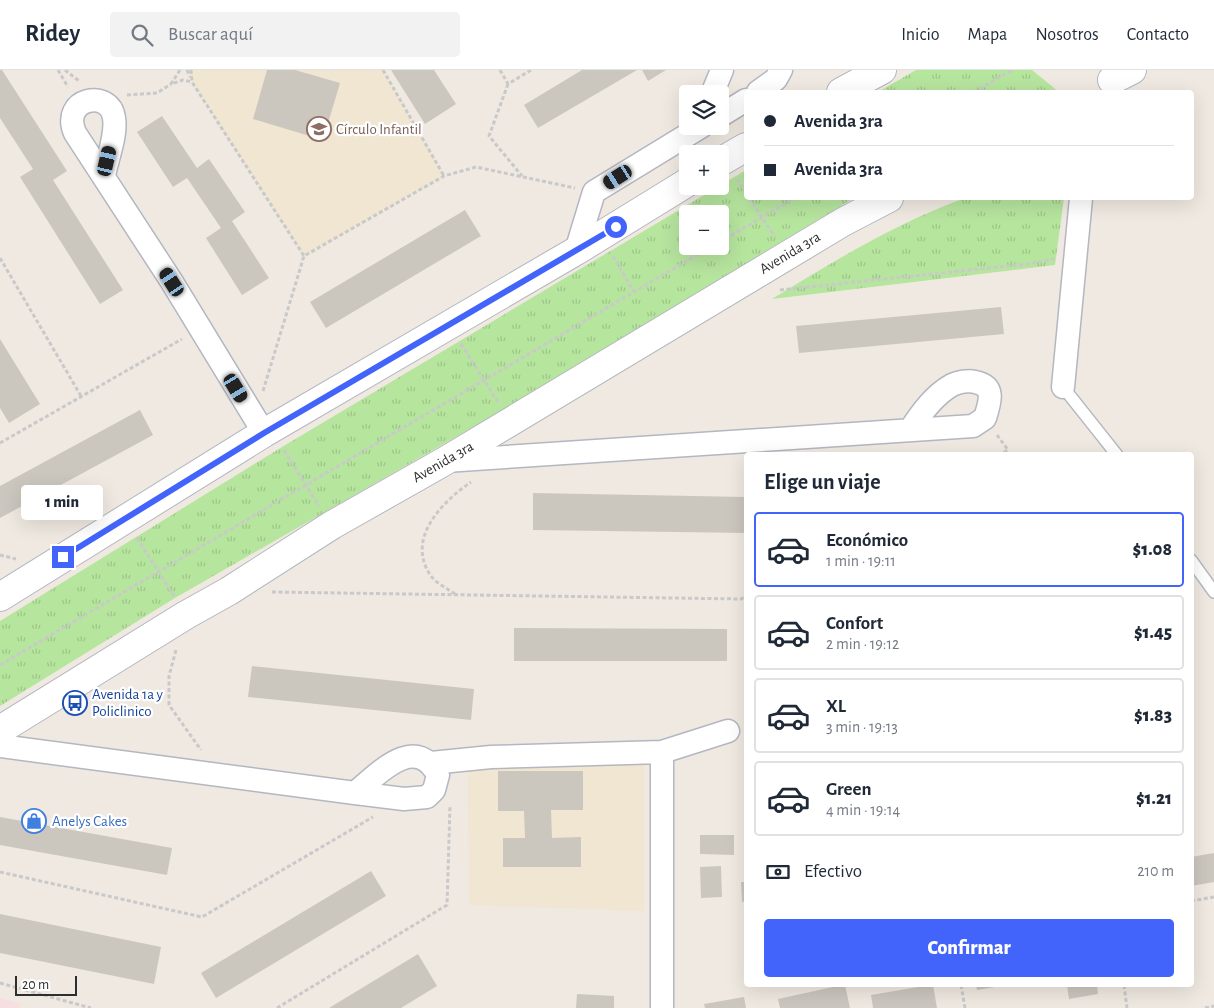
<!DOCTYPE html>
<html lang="es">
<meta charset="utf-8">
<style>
body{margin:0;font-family:"Alegreya Sans",sans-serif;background:#f2f2f3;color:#1f2937;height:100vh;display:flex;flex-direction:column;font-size:19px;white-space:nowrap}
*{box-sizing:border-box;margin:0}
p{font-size:16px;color:#747a83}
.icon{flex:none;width:28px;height:28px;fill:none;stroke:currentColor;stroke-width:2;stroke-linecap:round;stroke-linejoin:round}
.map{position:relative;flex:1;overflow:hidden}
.side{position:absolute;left:744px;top:382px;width:450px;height:535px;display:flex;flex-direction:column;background:#fff;border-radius:5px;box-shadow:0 5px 20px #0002}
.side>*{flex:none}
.banner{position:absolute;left:744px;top:20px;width:450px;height:110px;border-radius:5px;box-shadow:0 5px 20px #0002;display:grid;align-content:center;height:110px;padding:0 20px;background:#fff}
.fabs{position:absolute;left:679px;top:15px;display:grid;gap:10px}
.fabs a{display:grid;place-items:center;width:50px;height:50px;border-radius:5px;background:#fff;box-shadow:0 5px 20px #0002;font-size:25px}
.scale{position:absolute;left:15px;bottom:12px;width:62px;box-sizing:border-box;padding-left:5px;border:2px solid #2e2e2e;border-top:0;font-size:14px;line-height:18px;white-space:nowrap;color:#2e2e2e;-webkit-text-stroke:4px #fff;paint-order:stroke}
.end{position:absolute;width:22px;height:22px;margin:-11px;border:6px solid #4264fb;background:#fff;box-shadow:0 0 0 2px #fff}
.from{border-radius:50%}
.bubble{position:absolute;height:35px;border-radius:5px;background:#fff;box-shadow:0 5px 20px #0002;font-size:16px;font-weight:800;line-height:35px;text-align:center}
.car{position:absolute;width:15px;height:30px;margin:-15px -8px;border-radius:6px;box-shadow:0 0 4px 1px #0007;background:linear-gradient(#222 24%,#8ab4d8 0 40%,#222 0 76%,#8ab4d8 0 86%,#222 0)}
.banner b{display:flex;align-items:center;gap:18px;height:48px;font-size:19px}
.banner b+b{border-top:1px solid #e0e1e3}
.banner i{width:12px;height:12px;background:#1f2937}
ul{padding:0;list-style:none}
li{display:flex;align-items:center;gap:15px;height:75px;margin:0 10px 8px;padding:0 10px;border:2px solid #e0e1e3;border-radius:5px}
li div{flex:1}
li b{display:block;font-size:19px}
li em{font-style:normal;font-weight:800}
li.selected{border-color:#4264fb}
li>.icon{width:45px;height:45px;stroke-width:1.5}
h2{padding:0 20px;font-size:22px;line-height:60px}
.pay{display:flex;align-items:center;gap:12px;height:55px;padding:0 20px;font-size:19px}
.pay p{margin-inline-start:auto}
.cta{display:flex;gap:10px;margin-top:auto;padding:10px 20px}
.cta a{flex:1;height:58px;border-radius:5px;background:#4264fb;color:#fff;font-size:20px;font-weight:800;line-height:58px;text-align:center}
header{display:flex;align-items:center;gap:30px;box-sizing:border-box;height:70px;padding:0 25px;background:#fff;border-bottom:1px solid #e0e1e3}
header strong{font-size:24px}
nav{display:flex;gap:28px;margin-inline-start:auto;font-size:18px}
.search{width:350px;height:45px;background:#f2f2f3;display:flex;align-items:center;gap:12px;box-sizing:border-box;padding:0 18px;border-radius:5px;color:#747a83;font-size:19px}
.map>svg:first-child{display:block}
.education{fill:#f0e6d1}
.medical{fill:#f5dfe0}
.grass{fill:url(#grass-tufts);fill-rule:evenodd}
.building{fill:#cbc7bf}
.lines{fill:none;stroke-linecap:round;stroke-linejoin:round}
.service-casing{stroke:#b4b7c1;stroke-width:14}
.minor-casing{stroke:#b4b7c1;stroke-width:25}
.secondary-casing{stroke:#b4b7c1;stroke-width:30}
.path{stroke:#c9c9c9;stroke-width:3;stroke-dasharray:4 2.5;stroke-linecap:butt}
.service{stroke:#fff;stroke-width:11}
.minor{stroke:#fff;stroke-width:22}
.secondary{stroke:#fff;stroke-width:28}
.route{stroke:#4264fb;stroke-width:6}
.labels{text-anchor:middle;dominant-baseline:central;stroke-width:4.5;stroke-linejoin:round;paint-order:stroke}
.education-label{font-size:15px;fill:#785e54;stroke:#fff;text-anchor:start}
.street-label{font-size:15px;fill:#2e2e2e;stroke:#fff}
.transit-label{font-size:15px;fill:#164399;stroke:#fff;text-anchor:start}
.shop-label{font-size:15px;fill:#366cbe;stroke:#fff;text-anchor:start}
</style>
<header>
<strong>Ridey</strong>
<div class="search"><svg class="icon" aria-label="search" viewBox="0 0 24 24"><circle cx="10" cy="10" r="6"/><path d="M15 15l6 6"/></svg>Buscar aquí</div>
<nav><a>Inicio</a><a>Mapa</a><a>Nosotros</a><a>Contacto</a></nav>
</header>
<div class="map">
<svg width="1214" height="938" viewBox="0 0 1214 938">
<defs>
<pattern id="grass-tufts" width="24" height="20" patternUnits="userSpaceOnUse" patternTransform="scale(1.25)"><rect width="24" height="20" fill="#b6e59e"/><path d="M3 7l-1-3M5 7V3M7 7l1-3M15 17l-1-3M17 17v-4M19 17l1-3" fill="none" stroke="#9dc588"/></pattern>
</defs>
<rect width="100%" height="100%" fill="#efe9e1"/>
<path class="education" d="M 191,0 L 382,0 L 444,106 L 304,186 L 192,12 Z
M 644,690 L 644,841 L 469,835 L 468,701 L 472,696 Z"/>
<path class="medical" d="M 0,928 L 21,934 L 20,938 L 0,938 Z"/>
<path class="grass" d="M 916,0 L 1032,0 L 1059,22 L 878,22 Z
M 746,100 L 746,128 L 854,128 L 503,340 L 175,528 L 0,636 L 0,551 L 282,377 ZM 688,144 L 720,144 L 720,176 L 688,176 Z
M 965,128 L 1064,128 L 1055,195 L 772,229 C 834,191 896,153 965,128 Z"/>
<path class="building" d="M 0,0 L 2,0 L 67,101 L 53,110 L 123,220 L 100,234 L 20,107 L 33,99 L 0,48 Z
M 267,0 L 295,0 L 340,13 L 323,70 L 253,49 Z
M 391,0 L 434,0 L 456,34 L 425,54 Z
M 582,0 L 637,0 L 538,58 L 524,35 Z
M 642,0 L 666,0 L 648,11 Z
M 162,46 L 197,98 L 209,89 L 245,142 L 232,151 L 269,208 L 242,225 L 206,168 L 221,158 L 187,108 L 173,117 L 137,62 Z
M 465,140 L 481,166 L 326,258 L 310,232 Z
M 1001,237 L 1004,264 L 799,283 L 796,256 Z
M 0,269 L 40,334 L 9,353 L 0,338 Z
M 140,340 L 153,365 L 0,448 L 0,416 Z
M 533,423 L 746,427 L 746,463 L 533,460 Z
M 514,558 L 727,559 L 727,591 L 514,591 Z
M 252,596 L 474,619 L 471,650 L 248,627 Z
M 498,701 L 583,701 L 583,740 L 551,740 L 552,768 L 581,767 L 581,797 L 503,797 L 503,768 L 525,768 L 524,741 L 498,741 Z
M 0,747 L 172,778 L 167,805 L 0,775 Z
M 700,765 L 734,765 L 734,785 L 700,784 Z
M 1214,783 L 1214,812 L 1191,816 L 1191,787 Z
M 721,796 L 722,827 L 701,828 L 700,797 Z
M 371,801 L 386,826 L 216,928 L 201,903 Z
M 741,812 L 746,812 L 746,831 L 742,832 Z
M 0,844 L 161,877 L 154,914 L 0,883 Z
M 418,884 L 437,916 L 401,938 L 329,938 Z
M 842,915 L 845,915 L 850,938 L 780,938 L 778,929 Z
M 930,915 L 933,915 L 937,938 L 873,938 L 871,925 Z
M 976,915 L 1001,915 L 1001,916 L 977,920 Z
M 1067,915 L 1097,915 L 1098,924 L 1069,929 Z
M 577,924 L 614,926 L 614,938 L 576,938 Z
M 744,927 L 746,938 L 705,938 L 704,934 Z"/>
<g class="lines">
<defs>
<path id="service" d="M 1063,317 L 1117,385
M 1191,490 L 1214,522"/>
<path id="minor" d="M 758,22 L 776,9 L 781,0
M 712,24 L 722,0
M 720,46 L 746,30
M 104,106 C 107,89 117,65 114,48 C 110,18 60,28 75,63 L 172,212 L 264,363
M 576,181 L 594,122 L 702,56
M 1063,317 L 1081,128
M 445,391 L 973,356 L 985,348 C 990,332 996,316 975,312 C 968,310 958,312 952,315 C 934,325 921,343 910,360
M 0,676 L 355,723 L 404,729 L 427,727 L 434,720 L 438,705 C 415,663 379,703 355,723
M 662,682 L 662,938
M 431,693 L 491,687 L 662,682 L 728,661"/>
<path id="secondary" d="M 1112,10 L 1132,0
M 841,22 L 882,0
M 720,92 L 746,77
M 0,527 L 264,363 L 576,181 L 688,112
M 0,660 L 186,545 L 229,521 L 332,455 L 445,391 L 843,152 L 889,128"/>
</defs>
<use href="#service" class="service-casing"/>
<use href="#minor" class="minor-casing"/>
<use href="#secondary" class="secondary-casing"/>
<path class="path" d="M 58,0 L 68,17
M 65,0 L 79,11
M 180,0 L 171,14 L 183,10 L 192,12
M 187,0 L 190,7
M 191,0 L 192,12 L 304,186
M 383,0 L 444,106
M 500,0 L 508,14 L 531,0
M 508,14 L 489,66 L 522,106
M 974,22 L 1012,0
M 127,25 L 157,23 L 171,14
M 737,109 L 746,123
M 749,128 L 775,167
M 720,172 L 795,128
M 613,186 L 634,222
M 0,188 L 81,326
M 780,220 L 1027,194 L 1054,189
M 461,274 L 498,332
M 263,321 L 304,186 L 444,106 L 476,97 L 575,118
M 997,365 L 1008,380 L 999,385
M 0,373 L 182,269
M 284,380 L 319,436
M 137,468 L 174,526
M 0,485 L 16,489
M 272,522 L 741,529 L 746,526
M 455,524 C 448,519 436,513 431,506 C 405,469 442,432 471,412
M 176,580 L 169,606 L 169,635 L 201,680
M 0,595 L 712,176
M 0,802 L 202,847 L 373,747
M 1191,831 L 1214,827
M 0,913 L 91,938
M 961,915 L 965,938
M 1124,915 L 1127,938
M 277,938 L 447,835 L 450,735
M 1205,938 L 1214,936"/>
<use href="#service" class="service"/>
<use href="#minor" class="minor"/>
<use href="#secondary" class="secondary"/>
</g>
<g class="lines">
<path class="route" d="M 63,487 L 264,363 L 616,157"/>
</g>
<defs>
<symbol id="school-ring" viewBox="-11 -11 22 22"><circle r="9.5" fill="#fff" stroke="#8d6e63" stroke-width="1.5"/><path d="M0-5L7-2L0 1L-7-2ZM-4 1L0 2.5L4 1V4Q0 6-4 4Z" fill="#8d6e63"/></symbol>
<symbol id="bus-ring" viewBox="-11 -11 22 22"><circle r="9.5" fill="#fff" stroke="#1a4fb4" stroke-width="1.5"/><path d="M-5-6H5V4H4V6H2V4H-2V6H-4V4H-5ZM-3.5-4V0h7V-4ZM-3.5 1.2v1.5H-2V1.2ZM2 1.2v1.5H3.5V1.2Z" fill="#1a4fb4"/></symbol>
<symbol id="shop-ring" viewBox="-11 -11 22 22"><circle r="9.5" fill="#fff" stroke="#3f7fe0" stroke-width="1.5"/><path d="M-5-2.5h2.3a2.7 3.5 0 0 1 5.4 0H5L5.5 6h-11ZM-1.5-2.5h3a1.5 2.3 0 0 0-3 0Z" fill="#3f7fe0"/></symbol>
</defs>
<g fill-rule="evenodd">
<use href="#school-ring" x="305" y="45" width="28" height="28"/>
<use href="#bus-ring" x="61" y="619" width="28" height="28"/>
<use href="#shop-ring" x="20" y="737" width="28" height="28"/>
</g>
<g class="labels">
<g class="education-label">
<text x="336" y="59">Círculo Infantil</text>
</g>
<g class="street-label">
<text transform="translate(790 183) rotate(-31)">Avenida 3ra</text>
<text transform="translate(443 392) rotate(-30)">Avenida 3ra</text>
</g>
<g class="transit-label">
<text x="92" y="624">Avenida 1a y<tspan x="92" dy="17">Policlinico</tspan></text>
</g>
<g class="shop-label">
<text x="52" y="751">Anelys Cakes</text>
</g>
</g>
</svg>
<div class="fabs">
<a><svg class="icon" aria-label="layers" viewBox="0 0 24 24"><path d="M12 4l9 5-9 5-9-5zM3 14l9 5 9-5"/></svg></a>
<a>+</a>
<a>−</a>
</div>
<div class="scale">20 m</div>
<i class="end from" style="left:616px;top:157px"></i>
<i class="end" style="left:63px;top:487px"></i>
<div class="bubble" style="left:21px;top:415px;width:82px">1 min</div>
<i class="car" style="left:107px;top:91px;rotate:13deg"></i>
<i class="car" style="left:618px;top:107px;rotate:238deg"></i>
<i class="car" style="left:172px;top:212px;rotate:327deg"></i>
<i class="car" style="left:236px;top:318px;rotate:149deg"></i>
<div class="banner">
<b><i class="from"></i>Avenida 3ra</b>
<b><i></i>Avenida 3ra</b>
</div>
<section class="side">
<h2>Elige un viaje</h2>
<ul>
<li class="selected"><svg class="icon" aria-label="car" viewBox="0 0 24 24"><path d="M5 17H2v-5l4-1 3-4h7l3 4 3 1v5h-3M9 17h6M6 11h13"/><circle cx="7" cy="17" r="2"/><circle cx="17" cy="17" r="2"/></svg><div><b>Económico</b><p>1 min · 19:11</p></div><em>$1.08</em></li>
<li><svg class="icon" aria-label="car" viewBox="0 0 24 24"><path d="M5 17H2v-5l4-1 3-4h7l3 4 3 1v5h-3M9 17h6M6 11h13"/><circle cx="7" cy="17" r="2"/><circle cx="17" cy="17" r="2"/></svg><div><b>Confort</b><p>2 min · 19:12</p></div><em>$1.45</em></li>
<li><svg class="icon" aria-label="car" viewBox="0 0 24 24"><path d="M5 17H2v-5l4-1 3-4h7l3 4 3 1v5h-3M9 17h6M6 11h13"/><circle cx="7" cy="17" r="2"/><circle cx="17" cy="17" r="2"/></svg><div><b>XL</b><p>3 min · 19:13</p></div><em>$1.83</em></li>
<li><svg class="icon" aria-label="car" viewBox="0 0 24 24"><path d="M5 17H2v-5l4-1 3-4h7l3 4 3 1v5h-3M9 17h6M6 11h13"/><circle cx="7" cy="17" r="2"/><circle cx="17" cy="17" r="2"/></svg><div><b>Green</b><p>4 min · 19:14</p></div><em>$1.21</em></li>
</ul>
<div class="pay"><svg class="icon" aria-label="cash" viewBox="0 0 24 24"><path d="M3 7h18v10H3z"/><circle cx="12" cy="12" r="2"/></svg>Efectivo<p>210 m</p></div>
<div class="cta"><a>Confirmar</a></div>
</section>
</div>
